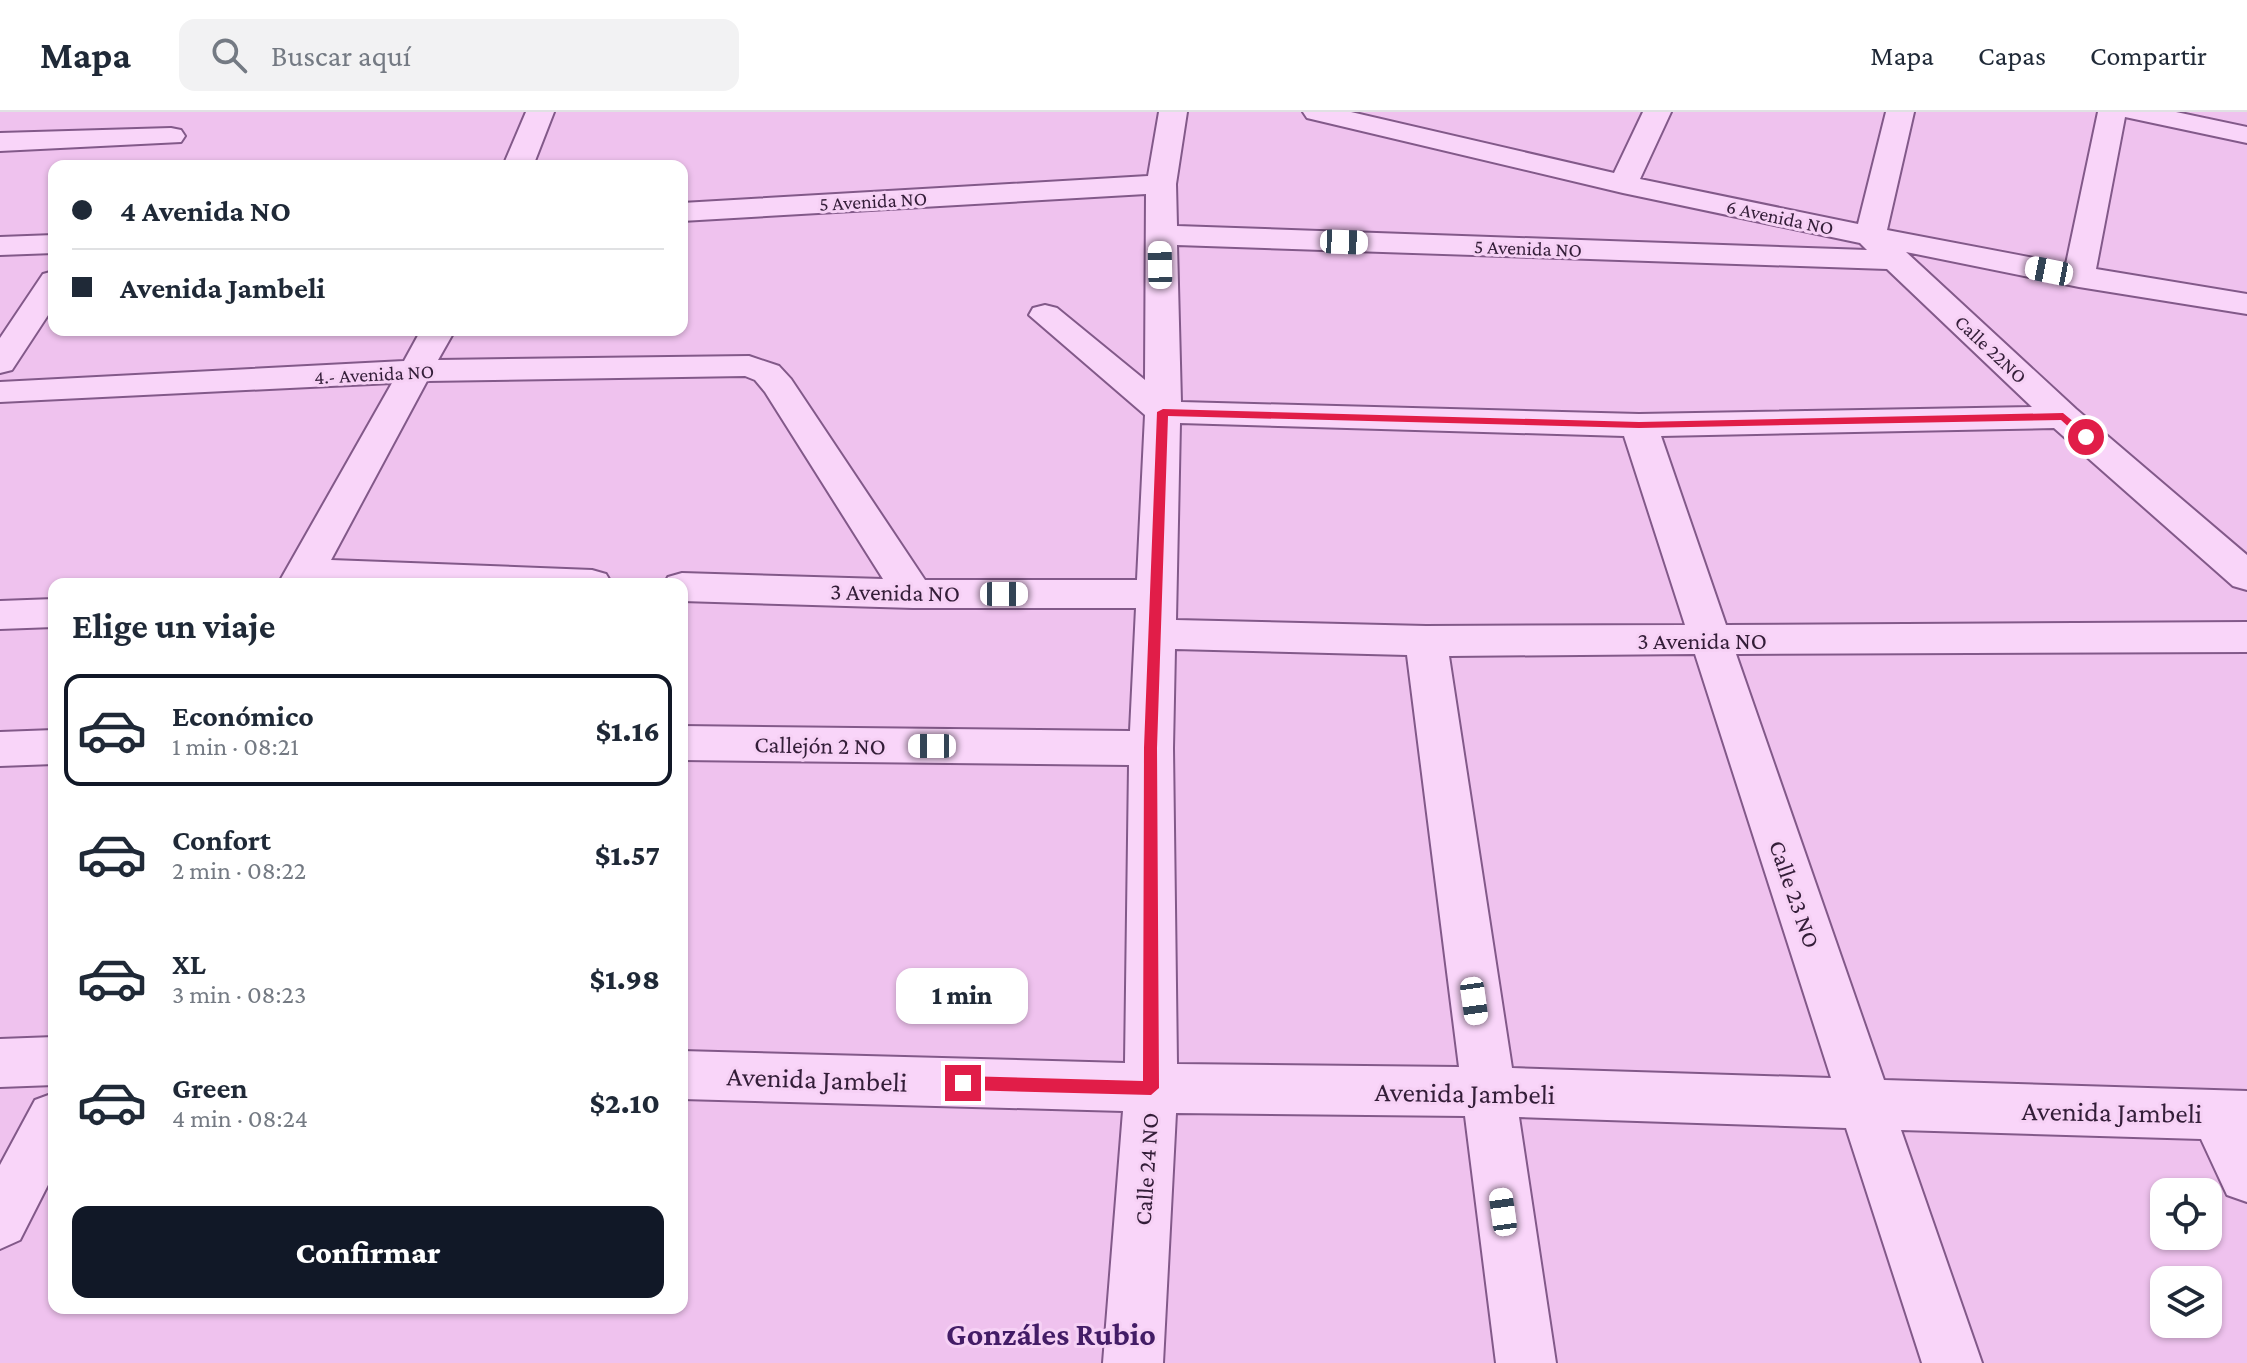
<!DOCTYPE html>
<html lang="es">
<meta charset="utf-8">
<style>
body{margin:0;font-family:"Crimson Pro",serif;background:#f2f2f3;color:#1f2937;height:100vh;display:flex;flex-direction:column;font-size:30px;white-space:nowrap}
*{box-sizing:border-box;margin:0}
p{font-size:26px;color:#747a83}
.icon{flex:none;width:44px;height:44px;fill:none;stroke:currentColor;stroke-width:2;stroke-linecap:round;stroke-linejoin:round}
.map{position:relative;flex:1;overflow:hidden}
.side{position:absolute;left:48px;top:466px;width:640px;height:736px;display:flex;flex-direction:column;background:#fff;border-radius:16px;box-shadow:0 2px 6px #0004}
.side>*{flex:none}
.guide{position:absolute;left:48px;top:48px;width:640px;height:176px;border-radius:16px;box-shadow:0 2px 6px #0004;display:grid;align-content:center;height:176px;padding:0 24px;background:#fff}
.buttons{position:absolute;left:2150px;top:1066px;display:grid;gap:16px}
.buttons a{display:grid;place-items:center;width:72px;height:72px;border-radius:16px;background:#fff;box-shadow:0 2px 6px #0004;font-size:40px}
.end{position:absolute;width:36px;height:36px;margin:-18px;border:10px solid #e11d48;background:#fff;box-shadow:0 0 0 4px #fff}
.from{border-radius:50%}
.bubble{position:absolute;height:56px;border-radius:16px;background:#fff;box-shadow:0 2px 6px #0004;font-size:26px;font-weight:800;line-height:56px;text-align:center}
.car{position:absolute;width:24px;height:48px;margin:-24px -12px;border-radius:10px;box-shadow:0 0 6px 2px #0007;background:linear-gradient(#fff 24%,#345 0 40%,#fff 0 76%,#345 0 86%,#fff 0)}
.guide b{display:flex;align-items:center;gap:28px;height:76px;font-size:30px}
.guide b+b{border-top:2px solid #e0e1e3}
.guide i{width:20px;height:20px;background:#1f2937}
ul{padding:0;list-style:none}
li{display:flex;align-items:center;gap:24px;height:112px;margin:0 16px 12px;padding:0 8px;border:4px solid transparent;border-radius:16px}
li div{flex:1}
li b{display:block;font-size:30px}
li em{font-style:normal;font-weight:800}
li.current{border-color:#111827}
li>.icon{width:72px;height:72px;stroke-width:1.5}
h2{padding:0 24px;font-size:36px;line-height:96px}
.cta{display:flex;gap:16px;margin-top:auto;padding:16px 24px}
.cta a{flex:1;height:92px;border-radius:16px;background:#111827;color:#fff;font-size:32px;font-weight:800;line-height:92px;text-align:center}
header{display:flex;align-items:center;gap:48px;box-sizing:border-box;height:112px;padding:0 40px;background:#fff;border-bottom:2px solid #e0e1e3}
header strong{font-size:38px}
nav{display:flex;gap:44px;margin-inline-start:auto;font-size:28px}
.search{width:560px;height:72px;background:#f2f2f3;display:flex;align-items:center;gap:20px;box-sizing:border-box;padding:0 28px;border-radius:16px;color:#747a83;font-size:30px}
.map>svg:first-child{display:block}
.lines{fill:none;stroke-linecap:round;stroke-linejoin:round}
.minor-casing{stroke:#825989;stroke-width:4}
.minor{fill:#f9d5f9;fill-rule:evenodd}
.route{fill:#e11d48}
.labels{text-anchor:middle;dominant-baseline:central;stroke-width:6;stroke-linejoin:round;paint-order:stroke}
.far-street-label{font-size:20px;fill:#331d38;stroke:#f6d1f5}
.street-label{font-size:24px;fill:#331d38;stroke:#f6d1f5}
.near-street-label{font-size:28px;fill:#331d38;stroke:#f6d1f5}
.near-neighbourhood-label{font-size:32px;font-weight:bold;fill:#431c66;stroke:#f6d1f5}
</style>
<header>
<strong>Mapa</strong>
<div class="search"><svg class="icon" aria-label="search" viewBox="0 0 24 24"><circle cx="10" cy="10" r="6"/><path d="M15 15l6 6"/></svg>Buscar aquí</div>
<nav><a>Mapa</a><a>Capas</a><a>Compartir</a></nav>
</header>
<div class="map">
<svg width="2247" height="1251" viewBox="0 0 2247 1251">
<rect width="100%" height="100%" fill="#efc2ee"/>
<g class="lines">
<defs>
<path id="minor" d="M 526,0 L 554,0 L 533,54 L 503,54 Z
M 1159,0 L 1187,0 L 1176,72 L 1177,114 L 1867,138 L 1860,131 L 1623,81 L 1307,6 L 1303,0 L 1351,0 L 1614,61 L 1643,0 L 1671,0 L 1640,67 L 1858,112 L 1886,0 L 1914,0 L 1887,118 L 2066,152 L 2098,0 L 2176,0 L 2247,15 L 2247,31 L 2125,5 L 2096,157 L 2247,182 L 2247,202 L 2079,175 L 1906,140 L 2076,297 L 2247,443 L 2247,478 L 2233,474 L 2054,316 L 1661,324 L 1726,513 L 2247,510 L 2247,540 L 1736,542 L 1884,968 L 2247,979 L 2247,1090 L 2227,1083 L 2201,1027 L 1901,1018 L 1982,1251 L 1922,1251 L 1846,1016 L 1519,1005 L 1556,1251 L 1496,1251 L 1465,1004 L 1176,1001 L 1163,1251 L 1103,1251 L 1123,999 L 682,987 L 682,939 L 1125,951 L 1129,653 L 682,648 L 682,614 L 1130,619 L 1136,496 L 913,496 L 682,489 L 682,472 L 664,472 L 668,465 L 682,461 L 883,467 L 765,280 L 755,268 L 745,264 L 427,269 L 331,448 L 592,458 L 606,462 L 612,472 L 278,472 L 392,271 L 0,290 L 0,270 L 404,249 L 421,218 L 455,218 L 438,248 L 749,244 L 779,254 L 791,267 L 925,468 L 1137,468 L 1145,303 L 1029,203 L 1033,196 L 1045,193 L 1057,196 L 1145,268 L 1146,82 L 682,109 L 682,91 L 1148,64 ZM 1177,133 L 1887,157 L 2032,295 L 1639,302 L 1181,290 ZM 1180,311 L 1624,324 L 1685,513 L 1426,514 L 1176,508 ZM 1175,537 L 1407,543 L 1459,955 L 1177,952 L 1173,636 ZM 1695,542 L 1831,966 L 1512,956 L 1449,544 Z
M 171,16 L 181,18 L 185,24 L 181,30 L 0,39 L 0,21 Z
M 54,123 L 54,141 L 0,143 L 0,125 Z
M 54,159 L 54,194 L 12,258 L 0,261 L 0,226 L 43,162 Z
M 54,487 L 54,515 L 0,517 L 0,489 Z
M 54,618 L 54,652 L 0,654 L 0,620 Z
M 54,925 L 54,973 L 0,975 L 0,927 Z
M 54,981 L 54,1061 L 20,1128 L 0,1137 L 0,1053 L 35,988 Z"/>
</defs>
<use href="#minor" class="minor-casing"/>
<use href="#minor" class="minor"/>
</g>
<path class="route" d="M 1163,297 L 1639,310 L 2063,301 L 2092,325 L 2082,327 L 2061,308 L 1639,316 L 1168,304 L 1157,636 L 1159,976 L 1151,983 L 963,978 L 956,971 L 963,964 L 1143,969 L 1144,636 L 1157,300 Z"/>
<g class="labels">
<g class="far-street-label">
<text transform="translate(873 89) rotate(-3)">5 Avenida NO</text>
<text transform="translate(1780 105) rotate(12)">6 Avenida NO</text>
<text transform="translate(1528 136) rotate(2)">5 Avenida NO</text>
<text transform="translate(1991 237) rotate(43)">Calle 22NO</text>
<text transform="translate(374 262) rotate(-3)">4.- Avenida NO</text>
</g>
<g class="street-label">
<text transform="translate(895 480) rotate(1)">3 Avenida NO</text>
<text x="1702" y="528">3 Avenida NO</text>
<text transform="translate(820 633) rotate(1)">Callejón 2 NO</text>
<text transform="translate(1795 782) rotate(71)">Calle 23 NO</text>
<text transform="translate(1146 1057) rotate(-86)">Calle 24 NO</text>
</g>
<g class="near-street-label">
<text transform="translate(817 967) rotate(2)">Avenida Jambeli</text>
<text transform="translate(1465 981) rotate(1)">Avenida Jambeli</text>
<text transform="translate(2112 1000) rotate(1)">Avenida Jambeli</text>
</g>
<g class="near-neighbourhood-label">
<text x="1051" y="1222">Gonzáles Rubio</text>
</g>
</g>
</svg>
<div class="buttons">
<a><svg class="icon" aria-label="locate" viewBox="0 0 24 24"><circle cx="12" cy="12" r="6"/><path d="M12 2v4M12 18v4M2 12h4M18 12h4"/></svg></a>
<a><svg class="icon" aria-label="layers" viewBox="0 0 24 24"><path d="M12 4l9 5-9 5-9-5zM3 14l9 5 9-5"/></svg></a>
</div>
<i class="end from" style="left:2086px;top:325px"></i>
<i class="end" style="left:963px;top:971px"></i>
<div class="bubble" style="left:896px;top:856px;width:132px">1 min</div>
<i class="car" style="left:1344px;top:130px;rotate:92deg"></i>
<i class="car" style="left:1160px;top:153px;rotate:359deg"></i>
<i class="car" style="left:2049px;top:159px;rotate:281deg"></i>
<i class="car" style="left:1004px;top:482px;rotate:90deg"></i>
<i class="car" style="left:932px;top:634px;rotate:270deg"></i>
<i class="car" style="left:1474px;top:889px;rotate:172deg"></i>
<i class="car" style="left:1503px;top:1100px;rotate:352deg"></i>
<div class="guide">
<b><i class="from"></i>4 Avenida NO</b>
<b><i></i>Avenida Jambeli</b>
</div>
<section class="side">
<h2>Elige un viaje</h2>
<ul>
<li class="current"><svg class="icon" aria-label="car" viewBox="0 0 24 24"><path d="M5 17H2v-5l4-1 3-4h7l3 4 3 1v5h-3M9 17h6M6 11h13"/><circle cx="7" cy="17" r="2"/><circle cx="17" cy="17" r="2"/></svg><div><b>Económico</b><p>1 min · 08:21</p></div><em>$1.16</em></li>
<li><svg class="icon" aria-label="car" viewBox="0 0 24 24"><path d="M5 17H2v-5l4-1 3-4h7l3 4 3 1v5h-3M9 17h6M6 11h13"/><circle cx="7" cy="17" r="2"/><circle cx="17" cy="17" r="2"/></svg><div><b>Confort</b><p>2 min · 08:22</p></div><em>$1.57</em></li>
<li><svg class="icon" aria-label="car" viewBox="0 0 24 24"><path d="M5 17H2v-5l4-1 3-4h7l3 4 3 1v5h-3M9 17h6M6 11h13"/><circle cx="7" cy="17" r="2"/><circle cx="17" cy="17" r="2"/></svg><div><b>XL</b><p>3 min · 08:23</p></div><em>$1.98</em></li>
<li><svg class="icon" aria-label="car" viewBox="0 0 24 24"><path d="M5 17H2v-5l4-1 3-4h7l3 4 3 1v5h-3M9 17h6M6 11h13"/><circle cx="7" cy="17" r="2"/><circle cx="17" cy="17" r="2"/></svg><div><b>Green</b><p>4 min · 08:24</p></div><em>$2.10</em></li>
</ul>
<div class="cta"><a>Confirmar</a></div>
</section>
</div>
